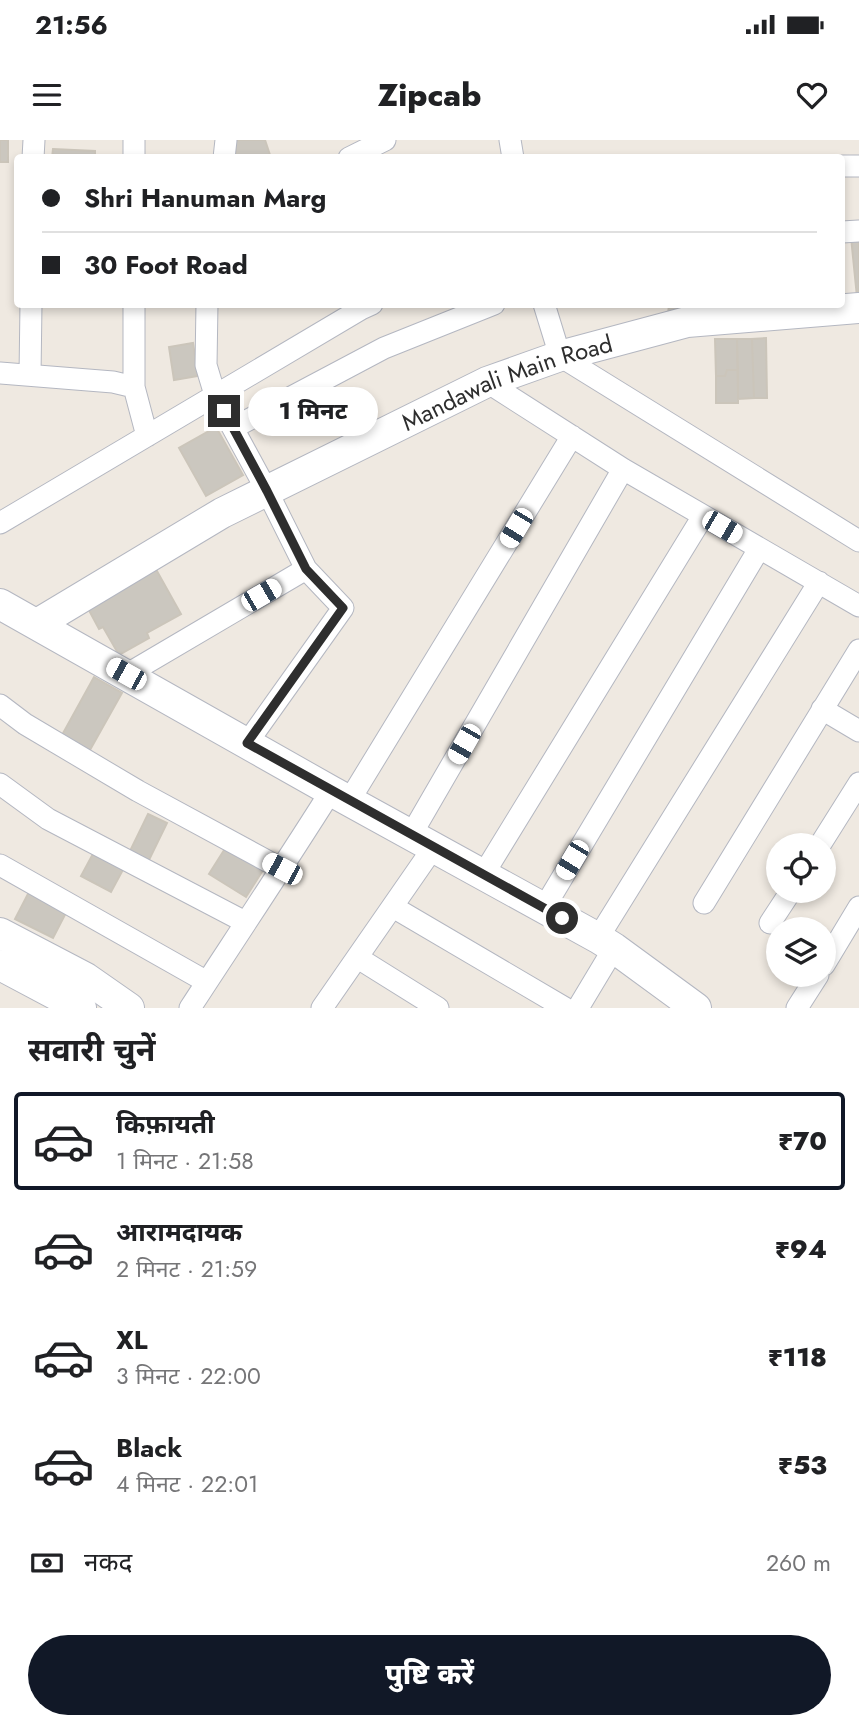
<!DOCTYPE html>
<html lang="hi">
<meta charset="utf-8">
<style>
body{margin:0;font-family:Jost,"Noto Sans Devanagari",sans-serif;background:#f6f6f6;color:#202124;height:100vh;display:flex;flex-direction:column;font-size:26px;white-space:nowrap}
*{box-sizing:border-box;margin:0}
p{font-size:23px;color:#757577}
.icon{flex:none;width:38px;height:38px;fill:none;stroke:currentColor;stroke-width:2;stroke-linecap:round;stroke-linejoin:round}
.map{position:relative;height:868px;overflow:hidden}
.panel{display:flex;flex-direction:column;background:#fff;flex:1}
.panel>*{flex:none}
.top-card{position:absolute;left:14px;top:14px;width:831px;height:154px;border-radius:7px;box-shadow:0 4px 10px #0003;display:grid;align-content:center;height:154px;padding:0 28px;background:#fff}
.tools{position:absolute;left:766px;top:693px;display:grid;gap:14px}
.tools a{display:grid;place-items:center;width:70px;height:70px;border-radius:50%;background:#fff;box-shadow:0 4px 10px #0003;font-size:35px}
.end{position:absolute;width:32px;height:32px;margin:-16px;border:9px solid #2e2e2e;background:#fff;box-shadow:0 0 0 4px #fff}
.from{border-radius:50%}
.bubble{position:absolute;height:49px;border-radius:24px;background:#fff;box-shadow:0 4px 10px #0003;font-size:23px;font-weight:800;line-height:49px;text-align:center}
.car{position:absolute;width:21px;height:42px;margin:-21px -10px;border-radius:9px;box-shadow:0 0 5px 2px #0007;background:linear-gradient(#fff 24%,#345 0 40%,#fff 0 76%,#345 0 86%,#fff 0)}
.top-card b{display:flex;align-items:center;gap:24px;height:66px;font-size:26px}
.top-card b+b{border-top:2px solid #e0e0e0}
.top-card i{width:18px;height:18px;background:#202124}
ul{padding:0;list-style:none}
li{display:flex;align-items:center;gap:21px;height:98px;margin:0 14px 10px;padding:0 14px;border:4px solid transparent;border-radius:7px}
li div{flex:1}
li b{display:block;font-size:26px}
li em{font-style:normal;font-weight:800}
li.active{border-color:#111827}
li>.icon{width:63px;height:63px;stroke-width:1.5}
h2{padding:0 28px;font-size:32px;line-height:84px}
.pay{display:flex;align-items:center;gap:18px;height:77px;padding:0 28px;font-size:26px}
.pay p{margin-inline-start:auto}
.action{display:flex;gap:14px;margin-top:auto;padding:14px 28px}
.action a{flex:1;height:80px;border-radius:42px;background:#111827;color:#fff;font-size:28px;font-weight:800;line-height:80px;text-align:center}
.status{display:flex;justify-content:space-between;align-items:center;height:49px;padding:0 35px;background:#fff;direction:ltr}
.status svg{height:19px;fill:currentColor}
header{display:flex;justify-content:space-between;align-items:center;height:91px;padding:0 28px;background:#fff;font-size:32px;font-weight:800}
.map>svg:first-child{display:block}
.building{fill:#cbc7bf;stroke:#cbc5ba;stroke-width:2}
.lines{fill:none;stroke-linecap:round;stroke-linejoin:round}
.street-casing{stroke:#b4b7c1;stroke-width:23}
.secondary-casing{stroke:#b4b7c1;stroke-width:32}
.street{stroke:#fff;stroke-width:21}
.secondary{stroke:#fff;stroke-width:30}
.route{stroke:#2e2e2e;stroke-width:9}
.labels{text-anchor:middle;dominant-baseline:central;stroke-width:7;stroke-linejoin:round;paint-order:stroke}
.street-label{font-size:24px;fill:#2e2e2e;stroke:#fff}
</style>
<div class="status"><b>21:56</b><svg viewBox="0 0 49 12"><path d="M0 12V9h3v3zM5 12V6h3v6zM10 12V3h3v9zM15 12V0h3v12zM26 1h20v11H26zM47 4h2v5h-2z"/></svg></div>
<header><svg class="icon" aria-label="menu" viewBox="0 0 24 24"><path d="M4 6h16M4 12h16M4 18h16"/></svg>Zipcab<svg class="icon" aria-label="heart" viewBox="0 0 24 24"><path d="M12 20l-8-8c-3-5 5-10 8-4 3-6 11-1 8 4z"/></svg></header>
<div class="map">
<svg width="859" height="868" viewBox="0 0 859 868">
<rect width="100%" height="100%" fill="#efe9e1"/>
<path class="building" d="M 0,0 L 8,0 L 8,22 L 0,22 Z
M 235,0 L 265,0 L 271,18 L 236,18 Z
M 53,9 L 95,11 L 95,18 L 52,18 Z
M 851,97 L 859,97 L 859,157 L 857,157 Z
M 669,164 L 683,164 L 682,175 L 668,175 Z
M 766,198 L 767,258 L 754,258 L 752,199 Z
M 715,199 L 737,199 L 738,230 L 727,230 L 725,236 L 716,236 Z
M 737,199 L 752,199 L 754,258 L 738,259 Z
M 193,203 L 198,236 L 174,240 L 169,207 Z
M 727,230 L 738,230 L 738,263 L 716,263 L 716,236 L 725,236 Z
M 216,287 L 243,335 L 206,356 L 179,308 Z
M 153,424 L 181,474 L 147,493 L 149,498 L 119,515 L 103,487 L 99,489 L 85,463 Z
M 94,537 L 122,553 L 90,610 L 62,595 Z
M 148,674 L 167,683 L 149,720 L 130,711 Z
M 226,707 L 263,730 L 246,757 L 209,734 Z
M 95,710 L 125,726 L 111,752 L 81,736 Z
M 31,748 L 69,767 L 53,798 L 15,779 Z"/>
<g class="lines">
<defs>
<path id="street" d="M 510,0 L 513,18
M 33,18 L 34,0
M 134,18 L 134,0
M 224,18 L 226,0
M 349,18 L 385,0
M 842,26 L 859,26
M 842,92 L 859,91
M 134,164 L 134,247 L 147,296
M 207,164 L 206,225 L 215,255 L 267,351 L 306,429 L 343,468 L 247,603
M 544,164 L 560,216 L 859,401
M 0,233 L 113,242 L 134,247
M 30,235 L 31,164
M 487,242 L 623,329 L 859,466
M 233,288 L 384,208 L 494,164
M 0,383 L 361,169 L 372,164
M 126,535 L 306,429
M 0,565 L 25,584 L 138,651 L 282,729
M 822,569 L 859,591
M 0,644 L 48,679 L 245,782
M 349,661 L 572,296
M 411,695 L 623,329
M 820,705 L 859,643
M 0,725 L 207,842
M 483,735 L 703,376
M 704,763 L 859,510
M 393,767 L 565,868
M 544,768 L 759,409
M 770,783 L 791,751
M 598,798 L 819,442
M 358,818 L 438,868
M 824,825 L 859,767
M 190,868 C 237,796 285,724 331,651
M 322,868 L 433,708
M 578,868 L 614,808
M 797,868 L 818,835"/>
<g id="secondary">
<path d="M 0,464 L 331,651 L 598,798 L 614,808 L 696,868"/>
<path id="s1" d="M 37,484 L 222,373 L 487,242 L 560,216 L 687,182 L 859,168"/>
<path d="M 0,793 L 86,838 L 129,868"/>
<path d="M 0,825 L 81,868"/>
</g>
</defs>
<use href="#street" class="street-casing"/>
<use href="#secondary" class="secondary-casing"/>
<use href="#street" class="street"/>
<use href="#secondary" class="secondary"/>
</g>
<g class="lines">
<path class="route" d="M 224,271 L 267,351 L 306,429 L 343,468 L 247,603 L 562,778"/>
</g>
<g class="labels">
<g class="street-label">
<text stroke="none"><textPath href="#s1" startOffset="530">Mandawali Main Road</textPath></text>
</g>
</g>
</svg>
<div class="tools">
<a><svg class="icon" aria-label="locate" viewBox="0 0 24 24"><circle cx="12" cy="12" r="6"/><path d="M12 2v4M12 18v4M2 12h4M18 12h4"/></svg></a>
<a><svg class="icon" aria-label="layers" viewBox="0 0 24 24"><path d="M12 4l9 5-9 5-9-5zM3 14l9 5 9-5"/></svg></a>
</div>
<i class="end from" style="left:562px;top:778px"></i>
<i class="end" style="left:224px;top:271px"></i>
<div class="bubble" style="left:248px;top:247px;width:130px">1 मिनट</div>
<i class="car" style="left:722px;top:387px;rotate:120deg"></i>
<i class="car" style="left:516px;top:388px;rotate:211deg"></i>
<i class="car" style="left:261px;top:455px;rotate:60deg"></i>
<i class="car" style="left:126px;top:534px;rotate:299deg"></i>
<i class="car" style="left:464px;top:604px;rotate:210deg"></i>
<i class="car" style="left:572px;top:720px;rotate:211deg"></i>
<i class="car" style="left:282px;top:729px;rotate:298deg"></i>
<div class="top-card">
<b><i class="from"></i>Shri Hanuman Marg</b>
<b><i></i>30 Foot Road</b>
</div>
</div>
<section class="panel">
<h2>सवारी चुनें</h2>
<ul>
<li class="active"><svg class="icon" aria-label="car" viewBox="0 0 24 24"><path d="M5 17H2v-5l4-1 3-4h7l3 4 3 1v5h-3M9 17h6M6 11h13"/><circle cx="7" cy="17" r="2"/><circle cx="17" cy="17" r="2"/></svg><div><b>किफ़ायती</b><p>1 मिनट · 21:58</p></div><em>₹70</em></li>
<li><svg class="icon" aria-label="car" viewBox="0 0 24 24"><path d="M5 17H2v-5l4-1 3-4h7l3 4 3 1v5h-3M9 17h6M6 11h13"/><circle cx="7" cy="17" r="2"/><circle cx="17" cy="17" r="2"/></svg><div><b>आरामदायक</b><p>2 मिनट · 21:59</p></div><em>₹94</em></li>
<li><svg class="icon" aria-label="car" viewBox="0 0 24 24"><path d="M5 17H2v-5l4-1 3-4h7l3 4 3 1v5h-3M9 17h6M6 11h13"/><circle cx="7" cy="17" r="2"/><circle cx="17" cy="17" r="2"/></svg><div><b>XL</b><p>3 मिनट · 22:00</p></div><em>₹118</em></li>
<li><svg class="icon" aria-label="car" viewBox="0 0 24 24"><path d="M5 17H2v-5l4-1 3-4h7l3 4 3 1v5h-3M9 17h6M6 11h13"/><circle cx="7" cy="17" r="2"/><circle cx="17" cy="17" r="2"/></svg><div><b>Black</b><p>4 मिनट · 22:01</p></div><em>₹53</em></li>
</ul>
<div class="pay"><svg class="icon" aria-label="cash" viewBox="0 0 24 24"><path d="M3 7h18v10H3z"/><circle cx="12" cy="12" r="2"/></svg>नकद<p>260 m</p></div>
<div class="action"><a>पुष्टि करें</a></div>
</section>
